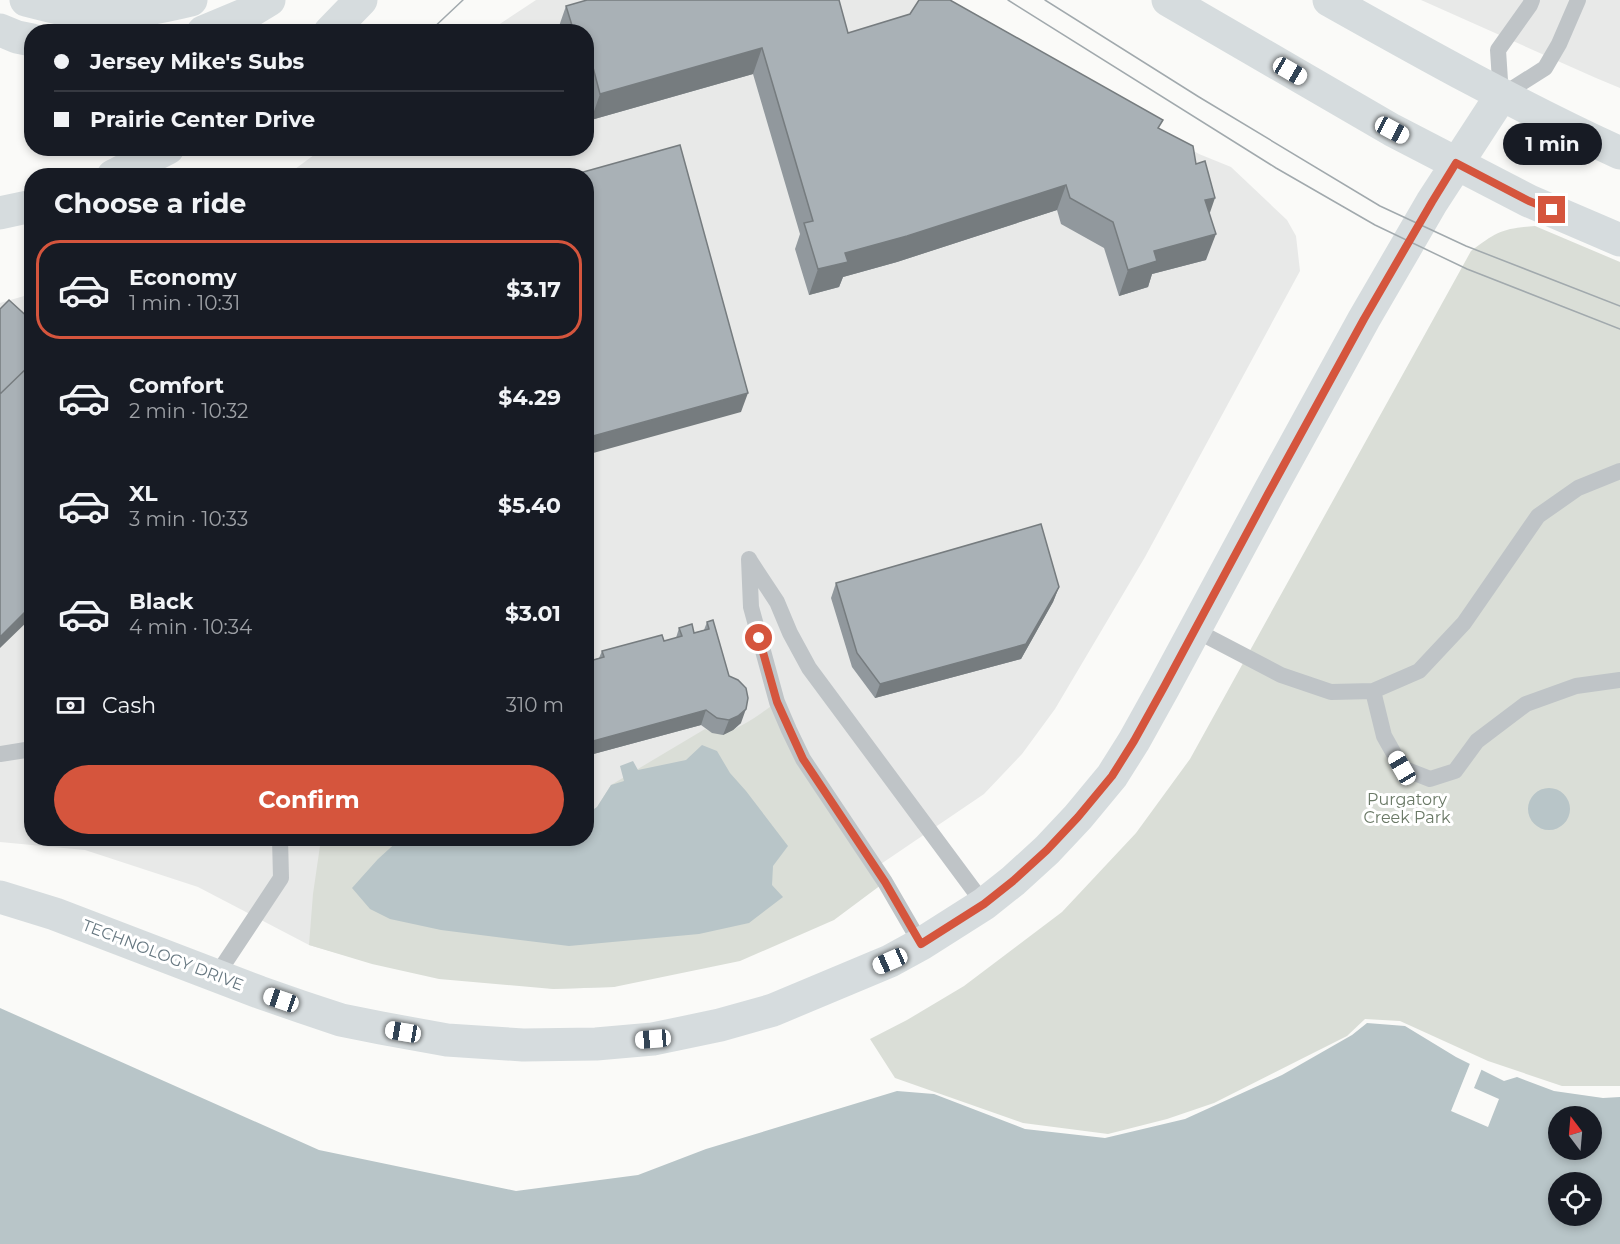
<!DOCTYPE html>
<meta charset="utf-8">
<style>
body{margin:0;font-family:Montserrat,sans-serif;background:#242831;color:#f1f3f6;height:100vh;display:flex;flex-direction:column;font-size:22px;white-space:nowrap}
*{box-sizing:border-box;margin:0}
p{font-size:20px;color:#9ea1a6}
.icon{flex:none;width:33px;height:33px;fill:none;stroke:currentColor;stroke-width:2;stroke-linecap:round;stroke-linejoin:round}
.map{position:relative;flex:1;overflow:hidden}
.details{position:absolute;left:24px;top:168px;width:570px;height:678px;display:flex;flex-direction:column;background:#171b24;border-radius:24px;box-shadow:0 3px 9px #0003}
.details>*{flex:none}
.top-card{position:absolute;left:24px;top:24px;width:570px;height:132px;border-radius:24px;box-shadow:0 3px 9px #0003;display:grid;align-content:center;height:132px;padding:0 30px;background:#171b24}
.needle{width:39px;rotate:344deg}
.fabs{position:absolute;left:1548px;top:1106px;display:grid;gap:12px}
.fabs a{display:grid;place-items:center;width:54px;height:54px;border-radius:50%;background:#171b24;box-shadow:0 3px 9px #0003;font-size:30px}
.end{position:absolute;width:27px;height:27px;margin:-14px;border:8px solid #d5553d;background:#fff;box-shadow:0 0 0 3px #fff}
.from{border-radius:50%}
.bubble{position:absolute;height:42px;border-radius:21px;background:#171b24;box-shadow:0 3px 9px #0003;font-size:20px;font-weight:700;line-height:42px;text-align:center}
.car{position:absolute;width:18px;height:36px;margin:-18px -9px;border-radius:8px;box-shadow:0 0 4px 2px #0007;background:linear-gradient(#fff 24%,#345 0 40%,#fff 0 76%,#345 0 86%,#fff 0)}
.top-card b{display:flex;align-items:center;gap:21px;height:57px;font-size:22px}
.top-card b+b{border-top:2px solid #363941}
.top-card i{width:15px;height:15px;background:#f1f3f6}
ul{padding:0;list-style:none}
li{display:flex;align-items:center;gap:18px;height:99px;margin:0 12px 9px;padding:0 18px;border:3px solid transparent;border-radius:24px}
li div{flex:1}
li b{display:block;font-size:22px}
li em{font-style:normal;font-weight:700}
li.active{border-color:#d5553d}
li>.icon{width:54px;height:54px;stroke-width:1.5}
h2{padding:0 30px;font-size:27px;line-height:72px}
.pay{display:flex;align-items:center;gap:15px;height:66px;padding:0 30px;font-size:22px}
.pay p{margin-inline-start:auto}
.action{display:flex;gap:12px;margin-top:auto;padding:12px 30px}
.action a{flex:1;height:69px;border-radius:36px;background:#d5553d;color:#fff;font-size:24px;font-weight:700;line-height:69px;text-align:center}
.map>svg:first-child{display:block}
.built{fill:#e8e9e8}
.green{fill:#daded7}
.water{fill:#b8c5c8;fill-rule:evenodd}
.pier{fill:#fafaf8}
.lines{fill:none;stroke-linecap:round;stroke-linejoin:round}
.lane{stroke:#bfc4c7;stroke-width:16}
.secondary{stroke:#d6dcde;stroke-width:33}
.highway{stroke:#d6dcde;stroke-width:33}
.tram{stroke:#a1a9ad;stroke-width:1.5}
.wall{fill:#91989d}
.shaded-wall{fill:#767c7f}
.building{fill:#a9b1b6;stroke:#767c7f;stroke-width:1.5}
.route{stroke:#d5553d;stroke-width:8}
.labels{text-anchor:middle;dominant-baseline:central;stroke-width:6;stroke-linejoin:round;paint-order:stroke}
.park-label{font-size:16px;fill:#6a7966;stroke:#fff}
.street-label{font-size:16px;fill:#667780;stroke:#fff}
</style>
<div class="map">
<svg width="1620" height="1244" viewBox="0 0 1620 1244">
<rect width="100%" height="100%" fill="#fafaf8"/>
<path class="built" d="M 536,0 L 938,0 L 1123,111 L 1199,154 L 1231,167 L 1287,220 L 1296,236 L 1300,271 L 1145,557 L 1055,709 L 1022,754 L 984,794 L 875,868 L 614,987 L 555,989 L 375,964 L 309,945 L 198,887 L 85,850 L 0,842 L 0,303 L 31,294 L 32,838 L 586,838 L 586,176 L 287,175 L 322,149 L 586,148 L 586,32 L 489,31 Z
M 1421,0 L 1620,0 L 1620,88 L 1596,78 Z"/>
<path class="green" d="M 1535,226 L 1620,262 L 1620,1086 L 1562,1086 L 1488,1061 L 1400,1021 L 1365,1019 L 1347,1036 L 1214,1103 L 1167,1119 L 1108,1134 L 1023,1123 L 895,1078 L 870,1039 L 907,1020 L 964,986 L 1062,912 L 1136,833 L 1190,759 L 1471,251 C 1496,232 1503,228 1535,226 Z
M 777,702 L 885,882 L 834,920 L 740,961 L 614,987 L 553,989 L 439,979 L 372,964 L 309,945 L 313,894 L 321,839 L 586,838 L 587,814 L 597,807 L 611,785 L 705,729 C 727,742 759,714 777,702 Z"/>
<path class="water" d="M 702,745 L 717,751 L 730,773 L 746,791 L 788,846 L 773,866 L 772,885 L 783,897 L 749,923 L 699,934 L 569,946 L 441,930 L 390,919 L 370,909 L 352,888 L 378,859 L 400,839 L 586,838 L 587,814 L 597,807 L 611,785 L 624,781 L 620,766 L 633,761 L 638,770 L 686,760 Z
M1528 809a21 21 0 1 1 42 0a21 21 0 1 1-42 0Z
M 0,1008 L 319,1150 L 516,1191 L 638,1175 L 706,1149 L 897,1091 L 934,1094 L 1025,1129 L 1105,1138 L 1185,1119 L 1282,1075 L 1352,1035 L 1367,1023 L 1405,1026 L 1456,1057 L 1504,1081 L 1517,1077 L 1554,1091 L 1603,1098 L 1620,1097 L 1620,1244 L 0,1244 ZM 1558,1116 L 1592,1116 L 1592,1149 L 1558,1149 ZM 1558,1182 L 1592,1182 L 1592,1215 L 1558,1215 Z"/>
<path class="pier" d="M 1471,1061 L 1483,1066 L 1474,1088 L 1499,1099 L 1488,1127 L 1451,1111 Z"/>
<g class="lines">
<path class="lane" d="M 1532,0 L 1530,5 L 1498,50 L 1501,96 L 1545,68 L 1559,44 L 1578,0
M 749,559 L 751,607 L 777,702 L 789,730 L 803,759 L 885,882 L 921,944
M 750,561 L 777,602 L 790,633 L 809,668 L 984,904
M 1195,630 L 1281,675 L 1331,692 L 1373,691 L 1419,671 L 1464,623 L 1538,516 L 1578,488 L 1620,471
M 1373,691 L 1384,736 L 1402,768 L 1430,779 L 1455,771 L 1477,741 L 1526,704 L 1576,686 L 1620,680
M 0,754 L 32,749
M 216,976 L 281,878 L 280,838"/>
<path class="secondary" d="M 1168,0 L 1392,130 L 1529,201 L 1620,240
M 1329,0 C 1425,54 1520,107 1620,153
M 0,897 L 55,914 L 259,992 L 302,1007 L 341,1020 L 381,1028 L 447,1040 L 523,1045 L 596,1044 L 653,1039 L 720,1025 L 773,1010 L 890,961 L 921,944 L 984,904 L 1013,881 L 1047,850 L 1078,817 L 1112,776 L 1134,741 L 1164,687 L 1269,492 L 1364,319 L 1432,202 L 1501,96"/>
<path class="highway" d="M 26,0 C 49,6 79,14 103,14 C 133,13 162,7 191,0
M 0,30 L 17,37 L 32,40
M 203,32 L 246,14 L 269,0
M 330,32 L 361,0
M 113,176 L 168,148
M 0,213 L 32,206"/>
<path class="tram" d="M 1008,0 L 1276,168 L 1375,225 L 1467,269 L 1620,329
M 1045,0 L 1199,97 L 1380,206 L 1466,246 L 1620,306
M 429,32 L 463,0"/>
</g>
<path class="wall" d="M 566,6 L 848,33 L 1160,129 L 1196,164 L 1209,214 L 1206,260 L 1152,274 L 1148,287 L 1119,296 L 1104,248 L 1061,224 L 1057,210 L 897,262 L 843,277 L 839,287 L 809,295 L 795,249 L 800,234 L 753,74 L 591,120 L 586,104 L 586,32 L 557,32 Z
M 836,583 L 1059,587 L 1053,602 L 1021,659 L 875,698 L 852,667 L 831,598 Z
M 707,622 L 741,723 L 733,730 L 723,735 L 712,733 L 701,725 L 586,756 L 586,662 L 599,658 L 602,651 L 664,641 L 676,638 L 679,628 L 694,633 L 704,630 Z"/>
<path class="shaded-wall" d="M 762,48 L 753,74 L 591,120 L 600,94 Z
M 1066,185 L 1057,210 L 897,262 L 843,277 L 839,287 L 809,295 L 818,269 L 845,253 Z
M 1215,198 L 1206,224 L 1205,200 Z
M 1216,234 L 1206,260 L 1152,274 L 1148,287 L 1119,296 L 1128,270 L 1154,251 Z
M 748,393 L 741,412 L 586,455 L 586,438 Z
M 1059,587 L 1053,602 L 1021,659 L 875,698 L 880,684 Z
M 32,605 L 32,617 L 0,648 L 0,637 Z
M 746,709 L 741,723 L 733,730 L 723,735 L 729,720 Z
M 706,710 L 701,725 L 586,756 L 586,743 Z"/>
<path class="building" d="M 587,0 L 839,0 L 848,33 L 910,14 L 919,0 L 950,0 L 1163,120 L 1158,128 L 1193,146 L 1196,164 L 1205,161 L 1215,198 L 1205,200 L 1216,234 L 1154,251 L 1157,261 L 1128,270 L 1113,222 L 1070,198 L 1066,185 L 907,236 L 845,253 L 848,262 L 818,269 L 804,223 L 813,221 L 762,48 L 600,94 L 586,41 L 586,32 L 574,32 L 566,6 Z
M 680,145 L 748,393 L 586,438 L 586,176 L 569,176 Z
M 9,300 L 32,321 L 32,363 L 0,394 L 0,309 Z
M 32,363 L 32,605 L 0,637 L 0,394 Z
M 1041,524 L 1059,587 L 1026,644 L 880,684 L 857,653 L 836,583 Z
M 713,620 L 729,676 L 738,680 L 746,688 L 748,698 L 746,709 L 738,716 L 729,720 L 717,718 L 706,710 L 586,743 L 586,662 L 604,657 L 602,651 L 662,635 L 664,641 L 682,636 L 679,628 L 692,624 L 694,633 L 709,629 L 707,622 Z"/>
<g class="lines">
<path class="route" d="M 759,638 L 777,702 L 803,759 L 885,882 L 921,944 L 984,904 L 1013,881 L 1047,850 L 1078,817 L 1112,776 L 1134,741 L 1164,687 L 1269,492 L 1364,319 L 1432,202 L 1456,163 L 1529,201 L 1552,210"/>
</g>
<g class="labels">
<g class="park-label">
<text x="1407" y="799">Purgatory<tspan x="1407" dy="18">Creek Park</tspan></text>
</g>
<g class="street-label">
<text transform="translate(163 955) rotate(21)">TECHNOLOGY DRIVE</text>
</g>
</g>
</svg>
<div class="fabs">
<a><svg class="needle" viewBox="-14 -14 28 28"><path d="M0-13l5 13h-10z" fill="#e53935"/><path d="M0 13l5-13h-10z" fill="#9ea1a6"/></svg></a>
<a><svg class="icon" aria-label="locate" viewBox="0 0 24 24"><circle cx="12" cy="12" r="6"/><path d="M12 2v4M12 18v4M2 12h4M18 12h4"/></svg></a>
</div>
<i class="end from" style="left:759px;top:638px"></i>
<i class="end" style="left:1552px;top:210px"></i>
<div class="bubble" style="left:1503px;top:123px;width:99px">1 min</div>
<i class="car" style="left:1290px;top:71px;rotate:120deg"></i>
<i class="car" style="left:1392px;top:130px;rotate:118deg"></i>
<i class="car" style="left:1402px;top:768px;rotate:330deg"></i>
<i class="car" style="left:890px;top:961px;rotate:246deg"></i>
<i class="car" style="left:281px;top:1000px;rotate:289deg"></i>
<i class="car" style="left:403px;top:1032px;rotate:280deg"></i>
<i class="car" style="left:653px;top:1039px;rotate:265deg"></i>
<div class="top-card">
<b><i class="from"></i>Jersey Mike's Subs</b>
<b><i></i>Prairie Center Drive</b>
</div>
<section class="details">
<h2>Choose a ride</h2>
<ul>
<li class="active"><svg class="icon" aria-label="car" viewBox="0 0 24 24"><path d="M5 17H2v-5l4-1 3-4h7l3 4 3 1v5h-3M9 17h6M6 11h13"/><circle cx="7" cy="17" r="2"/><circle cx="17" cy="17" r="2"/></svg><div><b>Economy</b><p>1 min · 10:31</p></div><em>$3.17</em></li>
<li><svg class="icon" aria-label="car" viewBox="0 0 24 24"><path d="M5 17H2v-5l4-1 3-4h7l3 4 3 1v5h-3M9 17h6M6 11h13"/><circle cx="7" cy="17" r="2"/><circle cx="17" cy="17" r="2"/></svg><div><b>Comfort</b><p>2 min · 10:32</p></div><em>$4.29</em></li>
<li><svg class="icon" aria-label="car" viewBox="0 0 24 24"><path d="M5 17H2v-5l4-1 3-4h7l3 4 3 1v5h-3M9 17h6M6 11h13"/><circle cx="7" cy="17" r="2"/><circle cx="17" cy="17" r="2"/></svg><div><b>XL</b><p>3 min · 10:33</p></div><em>$5.40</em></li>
<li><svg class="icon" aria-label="car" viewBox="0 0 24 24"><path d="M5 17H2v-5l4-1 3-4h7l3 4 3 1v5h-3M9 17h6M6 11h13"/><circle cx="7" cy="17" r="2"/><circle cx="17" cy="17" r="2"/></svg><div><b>Black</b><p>4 min · 10:34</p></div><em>$3.01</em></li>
</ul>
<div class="pay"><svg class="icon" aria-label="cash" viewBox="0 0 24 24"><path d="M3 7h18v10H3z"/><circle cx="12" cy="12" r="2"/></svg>Cash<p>310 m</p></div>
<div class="action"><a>Confirm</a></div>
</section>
</div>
